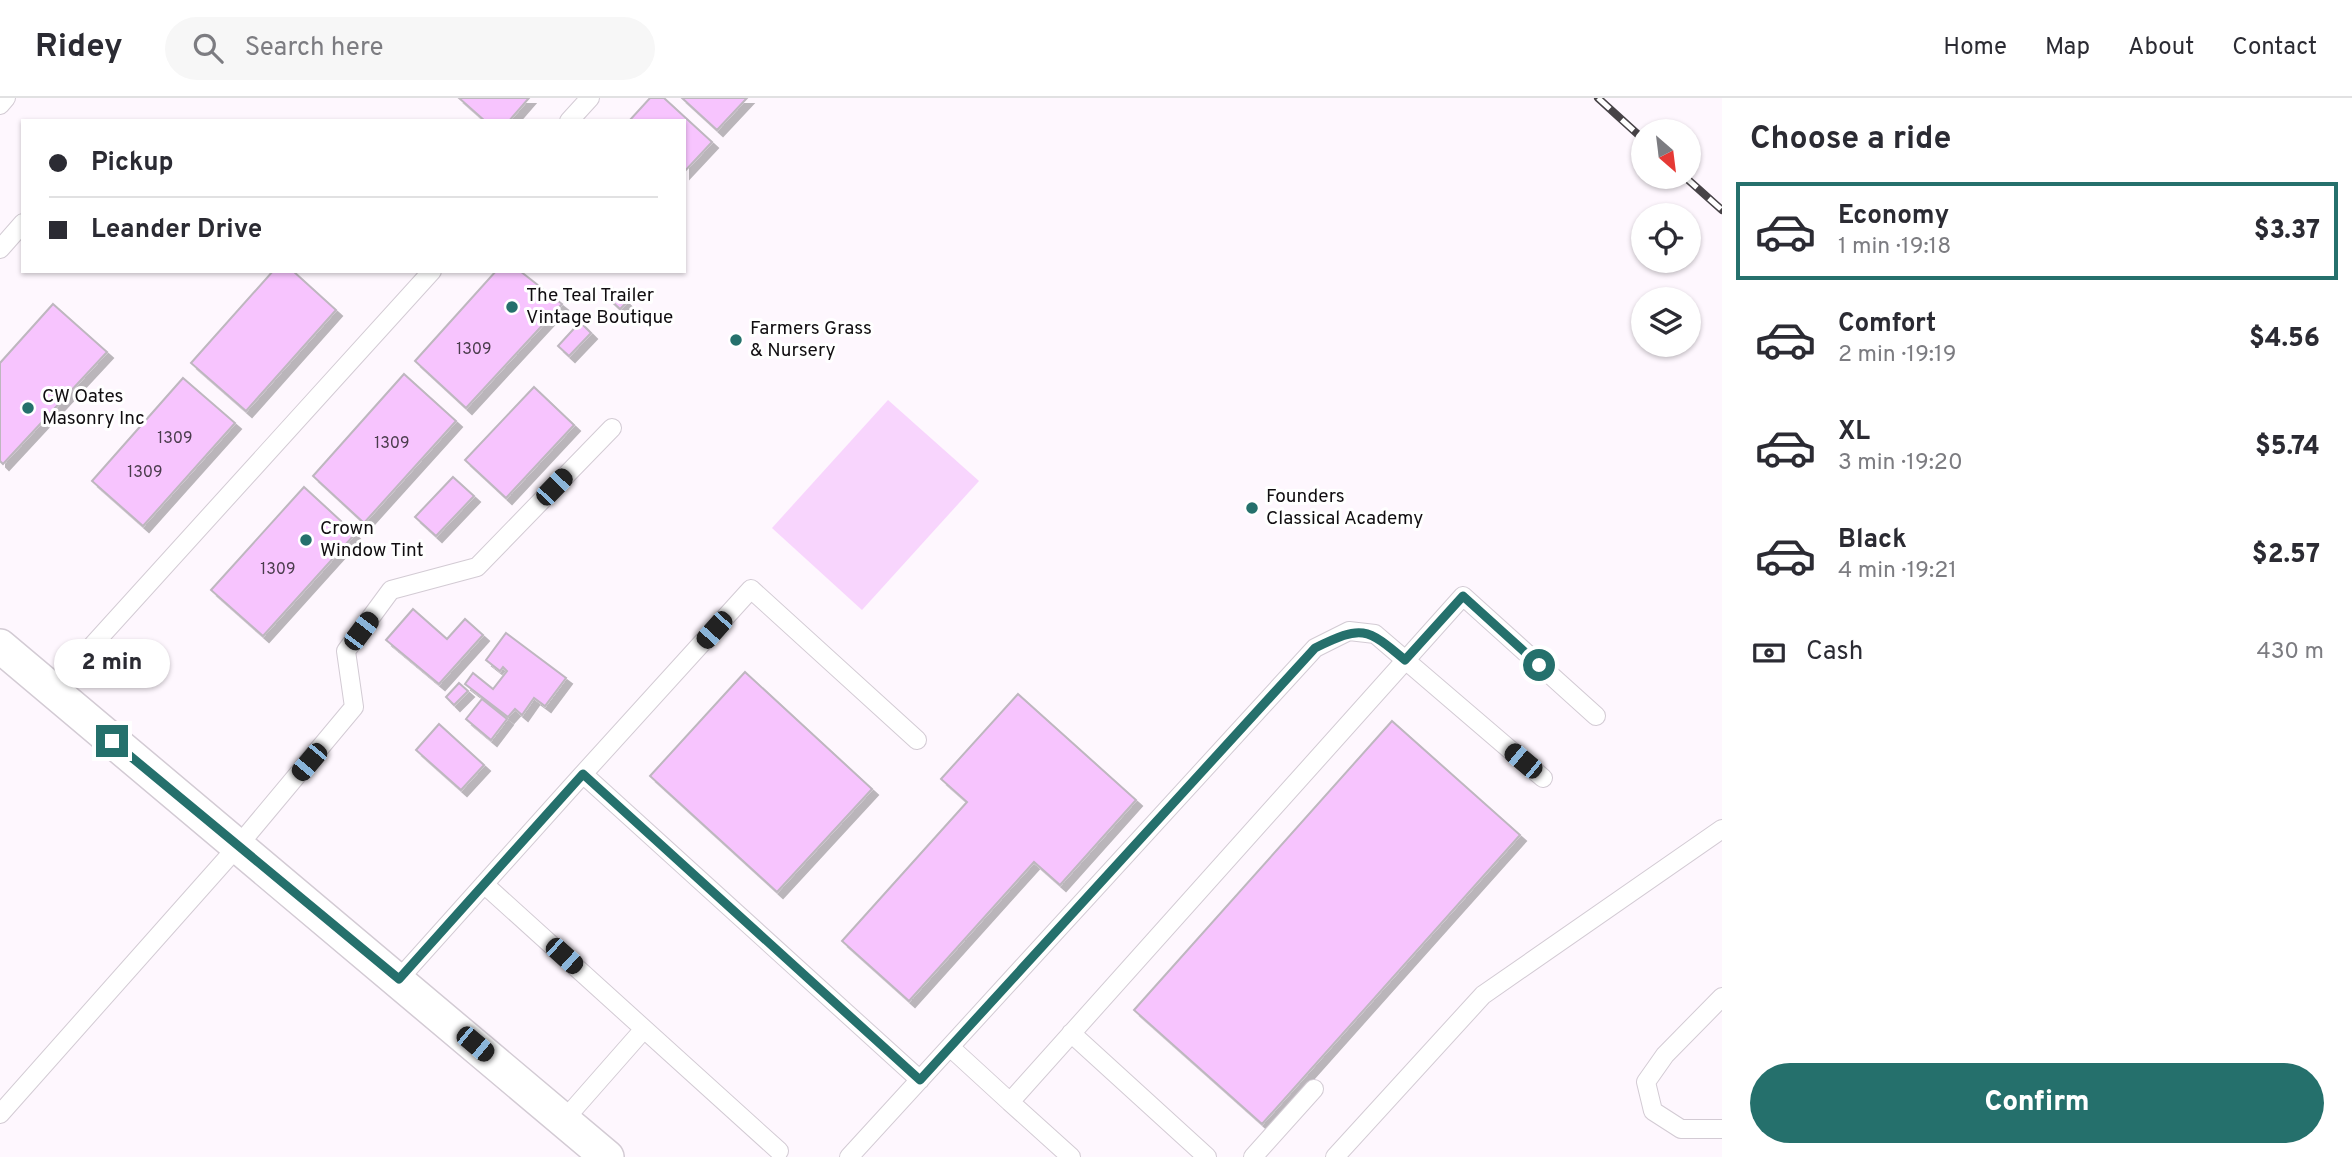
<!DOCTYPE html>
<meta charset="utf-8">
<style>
body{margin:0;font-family:Overpass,sans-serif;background:#f7f7f7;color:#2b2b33;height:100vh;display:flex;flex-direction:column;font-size:26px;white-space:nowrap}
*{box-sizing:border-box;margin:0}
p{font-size:23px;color:#7c7c81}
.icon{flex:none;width:38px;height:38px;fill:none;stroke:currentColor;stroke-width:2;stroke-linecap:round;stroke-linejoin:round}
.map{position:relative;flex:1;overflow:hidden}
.panel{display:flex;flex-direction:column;background:#fff;width:630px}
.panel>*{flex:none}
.banner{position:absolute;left:21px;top:21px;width:665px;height:154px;border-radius:0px;box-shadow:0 2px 5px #0004;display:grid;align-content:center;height:154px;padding:0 28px;background:#fff}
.needle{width:46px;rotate:152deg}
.controls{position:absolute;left:1631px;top:21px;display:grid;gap:14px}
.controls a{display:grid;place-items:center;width:70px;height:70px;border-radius:50%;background:#fff;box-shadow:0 2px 5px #0004;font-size:35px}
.end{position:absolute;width:32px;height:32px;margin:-16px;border:9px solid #25706c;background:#fff;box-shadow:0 0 0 4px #fff}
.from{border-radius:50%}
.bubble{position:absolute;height:49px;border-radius:24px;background:#fff;box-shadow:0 2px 5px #0004;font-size:23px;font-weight:800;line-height:49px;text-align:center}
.car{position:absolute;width:21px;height:42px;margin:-21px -10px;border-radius:9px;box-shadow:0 0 5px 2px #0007;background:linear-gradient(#222 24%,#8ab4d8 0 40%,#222 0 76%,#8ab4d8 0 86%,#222 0)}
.banner b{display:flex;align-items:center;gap:24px;height:66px;font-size:26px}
.banner b+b{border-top:2px solid #e1e1e2}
.banner i{width:18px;height:18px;background:#2b2b33}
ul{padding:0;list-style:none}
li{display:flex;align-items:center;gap:21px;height:98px;margin:0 14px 10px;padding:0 14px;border:4px solid transparent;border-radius:0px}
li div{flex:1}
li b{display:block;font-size:26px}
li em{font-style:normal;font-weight:800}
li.selected{border-color:#25706c}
li>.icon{width:63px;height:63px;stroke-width:1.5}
h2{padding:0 28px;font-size:32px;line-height:84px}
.pay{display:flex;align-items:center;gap:18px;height:77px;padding:0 28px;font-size:26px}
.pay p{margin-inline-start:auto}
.button{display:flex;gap:14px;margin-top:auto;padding:14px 28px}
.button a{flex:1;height:80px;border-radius:42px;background:#25706c;color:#fff;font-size:28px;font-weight:800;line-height:80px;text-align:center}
header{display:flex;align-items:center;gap:42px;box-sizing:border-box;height:98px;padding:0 35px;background:#fff;border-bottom:2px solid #e1e1e2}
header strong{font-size:33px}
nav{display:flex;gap:38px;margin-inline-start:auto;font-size:24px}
.search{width:490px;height:63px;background:#f7f7f7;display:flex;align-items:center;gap:18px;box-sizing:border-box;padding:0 24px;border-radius:38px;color:#7c7c81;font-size:26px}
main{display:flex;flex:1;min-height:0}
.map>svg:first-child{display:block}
.green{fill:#f8d5fd}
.building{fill:#f7c4fe;stroke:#beb7bf;stroke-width:2;filter:url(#shadow)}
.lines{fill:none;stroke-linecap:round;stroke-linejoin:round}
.lane-casing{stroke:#d3cbd4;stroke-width:20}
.street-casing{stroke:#d3cbd4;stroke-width:36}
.lane{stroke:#fff;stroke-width:18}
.street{stroke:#fff;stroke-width:33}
.rail-casing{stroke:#474347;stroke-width:8}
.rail{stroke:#fff;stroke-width:5;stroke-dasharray:16;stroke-linecap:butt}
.route{stroke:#25706c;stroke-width:9}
.poi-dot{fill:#25706c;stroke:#fff;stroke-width:2.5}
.labels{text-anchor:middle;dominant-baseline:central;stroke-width:6;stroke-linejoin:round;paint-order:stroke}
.number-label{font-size:16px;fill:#4a3c4c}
.poi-label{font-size:19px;fill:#110e11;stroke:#fff;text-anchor:start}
</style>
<header>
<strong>Ridey</strong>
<div class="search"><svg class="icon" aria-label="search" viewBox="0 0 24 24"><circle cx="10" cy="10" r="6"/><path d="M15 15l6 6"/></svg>Search here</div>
<nav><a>Home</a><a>Map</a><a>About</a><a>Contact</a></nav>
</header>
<main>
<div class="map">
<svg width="1722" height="1059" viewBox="0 0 1722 1059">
<defs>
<filter id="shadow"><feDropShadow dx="6" dy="6" stdDeviation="0" flood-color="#0004"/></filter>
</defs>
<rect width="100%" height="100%" fill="#fef7fe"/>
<path class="green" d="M 888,302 L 979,383 L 862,512 L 772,430 Z"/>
<path class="building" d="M 459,0 L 529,0 L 509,23 L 485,23 Z
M 650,0 L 664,0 L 712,44 L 684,74 L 684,23 L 629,23 Z
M 682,0 L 747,0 L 717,32 Z
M 273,173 L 293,173 L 336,212 L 246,313 L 191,265 Z
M 496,173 L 520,173 L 562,206 L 466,310 L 415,263 Z
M 612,190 L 627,204 L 620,211 L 605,197 Z
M 53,206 L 107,254 L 3,366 L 0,363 L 0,265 Z
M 580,224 L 591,235 L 569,258 L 558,248 Z
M 404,276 L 456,323 L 364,425 L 313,378 Z
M 183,280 L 235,325 L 143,428 L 92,383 Z
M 534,289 L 574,327 L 506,400 L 465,362 Z
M 453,379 L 474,398 L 436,438 L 415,419 Z
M 304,389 L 355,436 L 263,538 L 211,492 Z
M 413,511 L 447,541 L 465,521 L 483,537 L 439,586 L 386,542 Z
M 506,535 L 566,580 L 545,608 L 534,600 L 522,617 L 515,611 L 508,619 L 465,586 L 473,575 L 493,591 L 507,573 L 503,569 L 500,573 L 486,562 Z
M 745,574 L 872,691 L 777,794 L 650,678 Z
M 459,585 L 468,593 L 454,607 L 446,599 Z
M 1018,596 L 1136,702 L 1060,787 L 1034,764 L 909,903 L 842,843 L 967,704 L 941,681 Z
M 482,601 L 507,621 L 491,642 L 466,621 Z
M 1392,623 L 1520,737 L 1262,1026 L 1134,912 Z
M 439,626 L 484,667 L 461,692 L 416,652 Z"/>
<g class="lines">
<defs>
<path id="lane" d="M 0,7 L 6,0
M 569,23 L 590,0
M 0,151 L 23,125
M 52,592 L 432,173
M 917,642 L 751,491 L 583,676 L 920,982
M 484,786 L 779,1053
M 399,881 L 583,676
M 1722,899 L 1665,957 L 1646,984 L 1653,1013 L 1681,1031 L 1722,1031
M 1071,935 L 1207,1059
M 950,949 L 1010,1004
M 0,1016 L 238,748 L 354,609 L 346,553 L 391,492 L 477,469 L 612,330
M 564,1022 L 644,931
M 849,1059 L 1315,550 L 1349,533 L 1375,536 L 1543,680
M 1071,1059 L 1010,1004 L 1463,498 L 1596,618
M 1253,1059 L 1314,991
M 1335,1059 L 1483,897 L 1722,731"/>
<path id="street" d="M 0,548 L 607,1059"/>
</defs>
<use href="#lane" class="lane-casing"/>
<use href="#street" class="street-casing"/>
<use href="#lane" class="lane"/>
<use href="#street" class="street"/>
<defs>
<path id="rail" d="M 1598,0 L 1643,41
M 1685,79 L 1722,112"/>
</defs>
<use href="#rail" class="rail-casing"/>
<use href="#rail" class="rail"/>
</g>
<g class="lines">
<path class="route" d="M 112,643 L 399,881 L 583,676 L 920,982 L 1315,550 C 1362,527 1366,529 1405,562 L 1463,498 L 1539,567"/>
</g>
<g class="poi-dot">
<circle cx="512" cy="209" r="7"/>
<circle cx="736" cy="242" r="7"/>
<circle cx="28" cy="310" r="7"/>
<circle cx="1252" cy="410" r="7"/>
<circle cx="306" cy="442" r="7"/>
</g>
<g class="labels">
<g class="number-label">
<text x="474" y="252">1309</text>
<text x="175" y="341">1309</text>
<text x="392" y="346">1309</text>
<text x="145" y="375">1309</text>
<text x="278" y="472">1309</text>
</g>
<g class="poi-label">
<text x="526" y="198">The Teal Trailer<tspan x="526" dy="22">Vintage Boutique</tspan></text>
<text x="750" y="231">Farmers Grass<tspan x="750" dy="22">&amp; Nursery</tspan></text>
<text x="42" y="299">CW Oates<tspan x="42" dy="22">Masonry Inc</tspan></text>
<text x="1266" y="399">Founders<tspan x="1266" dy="22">Classical Academy</tspan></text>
<text x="320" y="431">Crown<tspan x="320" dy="22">Window Tint</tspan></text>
</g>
</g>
</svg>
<div class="controls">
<a><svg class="needle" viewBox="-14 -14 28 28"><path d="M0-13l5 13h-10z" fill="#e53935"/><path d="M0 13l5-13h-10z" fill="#7c7c81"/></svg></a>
<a><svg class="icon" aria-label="locate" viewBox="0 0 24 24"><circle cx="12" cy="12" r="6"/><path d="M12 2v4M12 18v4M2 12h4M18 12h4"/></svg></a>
<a><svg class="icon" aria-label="layers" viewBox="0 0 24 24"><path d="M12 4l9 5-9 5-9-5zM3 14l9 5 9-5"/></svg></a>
</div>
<i class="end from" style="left:1539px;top:567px"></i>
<i class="end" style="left:112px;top:643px"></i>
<div class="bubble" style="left:54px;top:541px;width:116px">2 min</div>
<i class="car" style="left:554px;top:389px;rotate:44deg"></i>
<i class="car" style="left:714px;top:532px;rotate:222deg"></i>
<i class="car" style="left:361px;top:533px;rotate:37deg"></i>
<i class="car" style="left:1523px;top:663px;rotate:310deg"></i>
<i class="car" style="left:309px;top:664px;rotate:220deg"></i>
<i class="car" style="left:564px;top:858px;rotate:132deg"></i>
<i class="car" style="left:475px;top:946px;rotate:130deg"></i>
<div class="banner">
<b><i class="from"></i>Pickup</b>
<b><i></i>Leander Drive</b>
</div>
</div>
<section class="panel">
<h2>Choose a ride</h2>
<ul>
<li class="selected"><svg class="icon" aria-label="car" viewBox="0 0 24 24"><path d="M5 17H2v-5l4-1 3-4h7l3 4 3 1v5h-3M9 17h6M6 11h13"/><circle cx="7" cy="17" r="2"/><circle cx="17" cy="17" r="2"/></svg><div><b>Economy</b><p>1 min · 19:18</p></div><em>$3.37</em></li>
<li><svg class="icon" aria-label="car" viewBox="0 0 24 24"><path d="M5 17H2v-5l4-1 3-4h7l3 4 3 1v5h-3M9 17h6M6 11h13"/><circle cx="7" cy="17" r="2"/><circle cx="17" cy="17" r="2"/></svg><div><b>Comfort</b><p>2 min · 19:19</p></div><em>$4.56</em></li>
<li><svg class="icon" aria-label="car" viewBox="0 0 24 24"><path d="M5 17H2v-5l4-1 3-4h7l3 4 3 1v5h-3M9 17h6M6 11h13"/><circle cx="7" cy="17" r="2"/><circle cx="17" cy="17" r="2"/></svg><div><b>XL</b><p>3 min · 19:20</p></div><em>$5.74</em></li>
<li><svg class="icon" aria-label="car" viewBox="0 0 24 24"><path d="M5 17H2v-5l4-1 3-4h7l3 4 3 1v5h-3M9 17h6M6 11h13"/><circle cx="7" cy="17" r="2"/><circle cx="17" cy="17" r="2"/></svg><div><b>Black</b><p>4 min · 19:21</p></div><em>$2.57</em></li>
</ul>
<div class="pay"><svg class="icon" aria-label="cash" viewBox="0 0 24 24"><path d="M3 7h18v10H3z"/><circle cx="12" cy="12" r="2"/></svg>Cash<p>430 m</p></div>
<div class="button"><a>Confirm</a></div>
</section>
</main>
